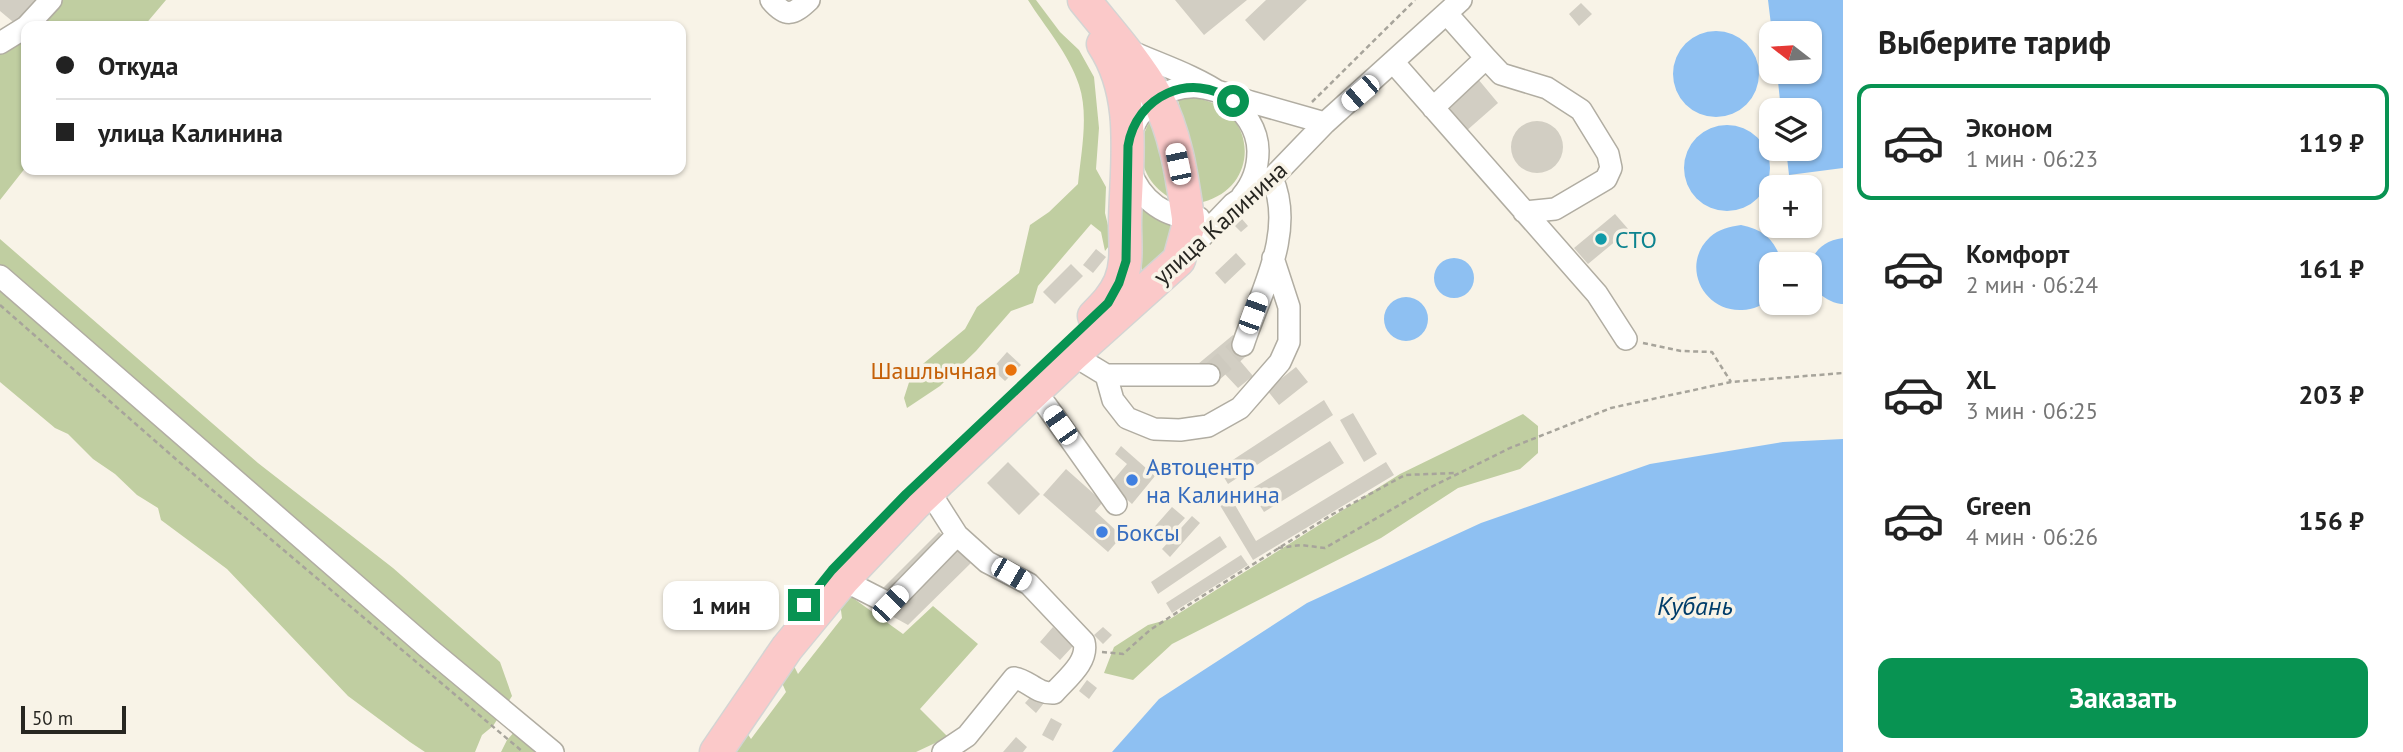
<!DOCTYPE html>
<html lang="ru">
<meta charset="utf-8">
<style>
body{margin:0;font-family:"PT Sans",sans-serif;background:#f2f2f2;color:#222;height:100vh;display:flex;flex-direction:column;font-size:26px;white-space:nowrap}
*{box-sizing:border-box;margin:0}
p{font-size:23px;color:#767676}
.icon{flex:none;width:38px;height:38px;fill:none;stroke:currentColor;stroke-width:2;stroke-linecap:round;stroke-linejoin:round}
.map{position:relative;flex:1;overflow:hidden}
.sheet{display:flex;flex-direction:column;background:#fff;width:560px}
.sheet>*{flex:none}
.hud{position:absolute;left:21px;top:21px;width:665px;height:154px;border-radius:14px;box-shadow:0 2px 5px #0004;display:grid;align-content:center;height:154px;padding:0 35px;background:#fff}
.needle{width:46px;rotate:287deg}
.buttons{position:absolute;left:1759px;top:21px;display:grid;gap:14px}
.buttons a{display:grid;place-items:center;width:63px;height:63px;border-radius:14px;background:#fff;box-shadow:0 2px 5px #0004;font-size:35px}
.scale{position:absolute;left:21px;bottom:18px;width:105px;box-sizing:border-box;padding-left:7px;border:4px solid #272621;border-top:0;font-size:19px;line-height:24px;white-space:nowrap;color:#272621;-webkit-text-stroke:5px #f8f3e7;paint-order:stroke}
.end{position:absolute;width:32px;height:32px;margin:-16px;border:9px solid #089352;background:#fff;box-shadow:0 0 0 4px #fff}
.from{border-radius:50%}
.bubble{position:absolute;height:49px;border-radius:14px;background:#fff;box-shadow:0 2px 5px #0004;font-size:23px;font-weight:800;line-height:49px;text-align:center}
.car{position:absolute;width:21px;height:42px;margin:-21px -10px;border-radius:9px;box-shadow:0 0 5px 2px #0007;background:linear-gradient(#fff 24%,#345 0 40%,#fff 0 76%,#345 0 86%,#fff 0)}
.hud b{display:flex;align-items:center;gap:24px;height:66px;font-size:26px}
.hud b+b{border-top:2px solid #e0e0e0}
.hud i{width:18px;height:18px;background:#222}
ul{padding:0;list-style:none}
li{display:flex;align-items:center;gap:21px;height:116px;margin:0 14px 10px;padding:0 21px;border:4px solid transparent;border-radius:14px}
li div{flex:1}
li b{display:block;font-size:26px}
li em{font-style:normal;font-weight:800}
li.on{border-color:#089352}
li>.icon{width:63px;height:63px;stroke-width:1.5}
h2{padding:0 35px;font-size:32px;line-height:84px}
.action{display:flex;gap:14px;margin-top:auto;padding:14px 35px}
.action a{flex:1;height:80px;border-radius:14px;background:#089352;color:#fff;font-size:28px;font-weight:800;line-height:80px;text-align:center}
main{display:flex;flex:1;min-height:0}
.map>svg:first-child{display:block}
.green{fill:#c0cea1}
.water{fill:#8ec0f2}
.building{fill:#d2cec3}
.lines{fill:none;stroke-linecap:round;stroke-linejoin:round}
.minor-tunnel{stroke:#cecabf;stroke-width:21;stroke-dasharray:21 10;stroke-linecap:butt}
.minor-casing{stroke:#b1ada2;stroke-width:24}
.highway-casing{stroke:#d4d4d3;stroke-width:35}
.path{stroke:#a7a49b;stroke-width:2.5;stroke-dasharray:5 3.5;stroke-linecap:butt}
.minor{stroke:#fff;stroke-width:21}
.highway{stroke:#fbc9c9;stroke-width:32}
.route{stroke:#089352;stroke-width:9}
.culture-dot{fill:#0f9aa8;stroke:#f8f3e7;stroke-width:2.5}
.food-dot{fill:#e8710a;stroke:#f8f3e7;stroke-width:2.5}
.shop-dot{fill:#3f7fe0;stroke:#f8f3e7;stroke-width:2.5}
.labels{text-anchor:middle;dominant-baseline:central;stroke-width:7;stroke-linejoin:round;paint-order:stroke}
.street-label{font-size:24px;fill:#272621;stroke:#f8f3e7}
.culture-label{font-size:24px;fill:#0d838f;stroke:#f8f3e7;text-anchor:start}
.food-label{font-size:24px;fill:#c56008;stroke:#f8f3e7;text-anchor:end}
.shop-label{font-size:24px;fill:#366cbe;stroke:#f8f3e7;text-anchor:start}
.water-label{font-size:26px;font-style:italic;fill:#013d6a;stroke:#f8f3e7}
</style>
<main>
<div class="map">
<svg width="1843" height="752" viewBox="0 0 1843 752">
<rect width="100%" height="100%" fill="#f8f3e7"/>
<path class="green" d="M 60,0 L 166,0 L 144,26 L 39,26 Z
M 1028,0 L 1036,0 L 1060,32 L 1079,50 L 1094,77 L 1099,128 L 1096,169 L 1106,187 L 1105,213 L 1112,242 L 1105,251 L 1101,232 L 1091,224 L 1038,286 L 1033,303 L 1011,311 L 976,351 L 940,386 L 907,408 L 904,398 L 912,373 L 965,329 L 977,307 L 1019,273 L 1030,225 L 1049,212 L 1078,184 C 1081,153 1089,115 1079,85 C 1069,54 1045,27 1028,0 Z
M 26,39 L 26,167 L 0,200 L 0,52 Z
M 1193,98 C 1256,104 1264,186 1203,202 L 1178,100 Z
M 1156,113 L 1172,199 C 1139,181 1131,143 1156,113 Z
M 1139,205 L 1149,213 L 1174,224 L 1170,249 L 1142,277 Z
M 0,239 L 258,463 L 393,568 L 500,662 L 512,696 L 493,726 L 482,735 L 475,752 L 425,752 L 410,742 L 348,696 L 227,569 L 161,520 L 158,508 L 137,495 L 115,474 L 93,459 L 68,434 L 55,428 L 0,382 Z
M 1523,414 L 1538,426 L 1538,453 L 1520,469 L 1458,488 L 1381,538 L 1172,644 L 1133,680 L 1104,673 L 1114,647 L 1148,625 L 1170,619 L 1400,474 Z
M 846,595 L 853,598 L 903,634 L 933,606 L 978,644 L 920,709 L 948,737 L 916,752 L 735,752 L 747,733 L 751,739 L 786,692 L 782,683 L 794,666 L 798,674 L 842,618 L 840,603 Z
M 516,730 L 538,752 L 501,752 L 507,740 Z"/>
<path class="water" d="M 1768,0 L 1843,0 L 1843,168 L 1789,175 L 1786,149 L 1810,149 L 1810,110 L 1781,110 L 1777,72 L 1810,72 L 1810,33 L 1772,33 Z
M1673 74a43 43 0 1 1 86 0a43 43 0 1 1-86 0Z
M1684 168a43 43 0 1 1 86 0a43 43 0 1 1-86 0Z
M 1741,225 C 1764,229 1777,242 1782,264 L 1771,264 L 1771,297 C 1764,305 1753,310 1742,310 C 1703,312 1680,265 1710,237 C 1719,229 1729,227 1741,225 Z
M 1843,238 L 1843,304 L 1841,304 C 1799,296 1800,243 1843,238 Z
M1434 278a20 20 0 1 1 40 0a20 20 0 1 1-40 0Z
M1384 319a22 22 0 1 1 44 0a22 22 0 1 1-44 0Z
M 1843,439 L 1843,752 L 1112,752 L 1159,699 L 1307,603 L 1481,523 L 1650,464 L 1783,442 Z"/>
<path class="building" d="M 0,0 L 40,0 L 18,26 L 0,11 Z
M 1175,0 L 1247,0 L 1204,35 Z
M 1266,0 L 1307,0 L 1264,41 L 1245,20 Z
M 1581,3 L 1592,14 L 1579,26 L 1569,14 Z
M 1478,79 L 1498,103 L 1465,132 L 1444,108 Z
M1511 147a26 26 0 1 1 52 0a26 26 0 1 1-52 0Z
M 1615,214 L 1629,230 L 1588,264 L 1574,248 Z
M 1242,219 L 1248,226 L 1241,232 L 1235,226 Z
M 1096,249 L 1106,257 L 1093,273 L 1083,265 Z
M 1236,253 L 1246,264 L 1225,284 L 1215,273 Z
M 1071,264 L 1083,276 L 1055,304 L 1043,292 Z
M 1233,335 L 1245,349 L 1236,356 L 1253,376 L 1238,388 L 1222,371 L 1211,377 L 1198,364 Z
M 1007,352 L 1021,365 L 1005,381 L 992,369 Z
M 1296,367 L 1308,382 L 1279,405 L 1267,390 Z
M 1324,400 L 1333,415 L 1228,484 L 1219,469 Z
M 1353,413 L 1377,454 L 1364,462 L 1340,420 Z
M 1330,441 L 1344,463 L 1264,512 L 1250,490 Z
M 1121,446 L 1155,476 L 1132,504 L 1110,484 L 1127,464 L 1115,454 Z
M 1008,462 L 1040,494 L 1019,515 L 987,483 Z
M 1386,462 L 1394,475 L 1253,560 L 1218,502 L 1235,492 L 1241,502 L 1235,505 L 1256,541 Z
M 1066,469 L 1103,502 L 1095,511 L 1122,536 L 1108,552 L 1043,495 Z
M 1172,507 L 1185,518 L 1162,543 L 1150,532 Z
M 1192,516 L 1200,523 L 1170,557 L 1162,549 Z
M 939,532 L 973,561 L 908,625 L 868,603 Z
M 1220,536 L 1227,547 L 1158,594 L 1151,582 Z
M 1241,555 L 1248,565 L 1172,613 L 1166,603 Z
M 1053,627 L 1073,646 L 1060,660 L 1040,642 Z
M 1103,627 L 1112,635 L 1103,644 L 1094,635 Z
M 1087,680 L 1097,688 L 1089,699 L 1079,691 Z
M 1034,693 L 1044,703 L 1036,713 L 1025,703 Z
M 1051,718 L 1062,724 L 1053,741 L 1042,735 Z
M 1016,737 L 1027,747 L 1023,752 L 1003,752 Z"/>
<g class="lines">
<path class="minor-tunnel" d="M 1209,375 L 1243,345"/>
<defs>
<path id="minor" d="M 771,0 C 786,18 793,15 809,0
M 27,26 L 51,0
M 0,43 L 26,27
M 1128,50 C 1172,71 1257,92 1258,151 C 1258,168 1253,183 1242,196
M 1486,58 L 1501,74 L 1547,88 L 1581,110 L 1608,154 L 1611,168 L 1606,179 L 1555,209 L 1524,212
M 1394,63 L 1597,294 L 1626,339
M 1433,108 L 1486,58 L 1447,14
M 1129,138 C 1138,107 1165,85 1198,87 C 1216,89 1234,97 1251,102 C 1276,109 1301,116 1325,123
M 1130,170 C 1141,201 1166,219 1199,218
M 1183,256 L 1233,204 L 1272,178 L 1325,123 L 1461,0
M 0,276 L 428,648 L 553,752
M 1243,345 C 1260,293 1296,232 1272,178
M 1073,355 L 1106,375 L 1209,375
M 1106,375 L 1113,400 L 1127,418 L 1154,429 L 1180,430 L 1208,426 L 1240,408 L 1280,362 L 1289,342 L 1289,307 L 1273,258
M 1032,393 L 1046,405 L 1116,504
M 929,491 L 957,535 L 987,562 L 1029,584 L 1084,642 C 1089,662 1066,679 1054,693 C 1036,694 1029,680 1014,678 L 967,736 L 943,752
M 843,580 L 890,604 L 957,535"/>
<path id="highway" d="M 1094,316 C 1104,306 1114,296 1120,282 C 1128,263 1125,244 1125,223 C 1126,164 1138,97 1103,44
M 716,752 L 787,648 L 843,580 L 915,504 L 1073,355 L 1179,260 L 1188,227 L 1188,218 C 1182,177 1176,133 1156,96 C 1137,62 1109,31 1084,0"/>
</defs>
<use href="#minor" class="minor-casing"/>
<use href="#highway" class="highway-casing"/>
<path class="path" d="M 1312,102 L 1415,0
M 0,305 L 178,461 L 523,752
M 1643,343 L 1681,351 L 1712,352 L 1731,382
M 1278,548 L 1301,545 L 1325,548 L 1427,489 L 1510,448 L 1611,408 L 1731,382 L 1843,373
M 1102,652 L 1123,654 L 1150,630 L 1193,602 L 1333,514 L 1405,475 L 1456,473"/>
<use href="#minor" class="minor"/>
<use href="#highway" class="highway"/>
</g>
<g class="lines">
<path class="route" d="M 804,605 L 832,570 L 906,494 L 1108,303 L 1119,283 L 1126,261 L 1128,146 C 1136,96 1191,70 1233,101"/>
</g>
<circle class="culture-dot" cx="1601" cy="239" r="7"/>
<circle class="food-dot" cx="1011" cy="370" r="7"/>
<g class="shop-dot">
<circle cx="1132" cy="480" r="7"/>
<circle cx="1102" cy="532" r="7"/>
</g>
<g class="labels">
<g class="street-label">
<text transform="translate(1220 223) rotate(-42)">улица Калинина</text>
</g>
<g class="culture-label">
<text x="1615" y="239">СТО</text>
</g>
<g class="food-label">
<text x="997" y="370">Шашлычная</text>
</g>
<g class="shop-label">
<text x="1146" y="466">Автоцентр<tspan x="1146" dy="28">на Калинина</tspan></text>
<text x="1116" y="532">Боксы</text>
</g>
<g class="water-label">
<text x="1695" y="605">Кубань</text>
</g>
</g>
</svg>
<div class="buttons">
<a><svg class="needle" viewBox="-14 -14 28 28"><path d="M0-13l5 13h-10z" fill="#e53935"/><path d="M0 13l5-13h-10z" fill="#767676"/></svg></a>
<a><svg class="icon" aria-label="layers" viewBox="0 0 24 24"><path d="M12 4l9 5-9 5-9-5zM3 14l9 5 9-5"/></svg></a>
<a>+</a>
<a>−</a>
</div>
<div class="scale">50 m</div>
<i class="end from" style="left:1233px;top:101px"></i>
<i class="end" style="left:804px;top:605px"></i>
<div class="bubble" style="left:663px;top:581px;width:116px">1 мин</div>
<i class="car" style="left:1360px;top:93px;rotate:229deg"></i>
<i class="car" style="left:1178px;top:164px;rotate:348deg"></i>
<i class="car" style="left:1253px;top:313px;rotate:20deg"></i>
<i class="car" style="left:1060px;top:425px;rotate:325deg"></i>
<i class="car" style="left:1011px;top:574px;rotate:120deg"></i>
<i class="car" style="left:890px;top:604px;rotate:44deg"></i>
<div class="hud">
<b><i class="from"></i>Откуда</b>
<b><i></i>улица Калинина</b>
</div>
</div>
<section class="sheet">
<h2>Выберите тариф</h2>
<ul>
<li class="on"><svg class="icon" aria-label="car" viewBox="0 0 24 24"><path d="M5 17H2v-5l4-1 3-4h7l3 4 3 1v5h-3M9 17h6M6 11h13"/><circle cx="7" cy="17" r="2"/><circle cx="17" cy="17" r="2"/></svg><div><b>Эконом</b><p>1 мин · 06:23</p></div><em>119 ₽</em></li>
<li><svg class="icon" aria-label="car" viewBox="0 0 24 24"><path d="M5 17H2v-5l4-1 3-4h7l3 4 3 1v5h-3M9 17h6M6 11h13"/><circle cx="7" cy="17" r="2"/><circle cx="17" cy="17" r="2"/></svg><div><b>Комфорт</b><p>2 мин · 06:24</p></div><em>161 ₽</em></li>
<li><svg class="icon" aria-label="car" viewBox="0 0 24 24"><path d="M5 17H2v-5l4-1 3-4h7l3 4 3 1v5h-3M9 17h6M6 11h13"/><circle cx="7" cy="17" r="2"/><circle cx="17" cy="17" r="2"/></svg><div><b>XL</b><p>3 мин · 06:25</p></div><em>203 ₽</em></li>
<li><svg class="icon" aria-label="car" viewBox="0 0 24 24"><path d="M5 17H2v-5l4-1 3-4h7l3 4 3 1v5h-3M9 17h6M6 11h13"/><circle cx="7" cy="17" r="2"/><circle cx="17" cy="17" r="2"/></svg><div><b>Green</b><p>4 мин · 06:26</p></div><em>156 ₽</em></li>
</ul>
<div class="action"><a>Заказать</a></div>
</section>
</main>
